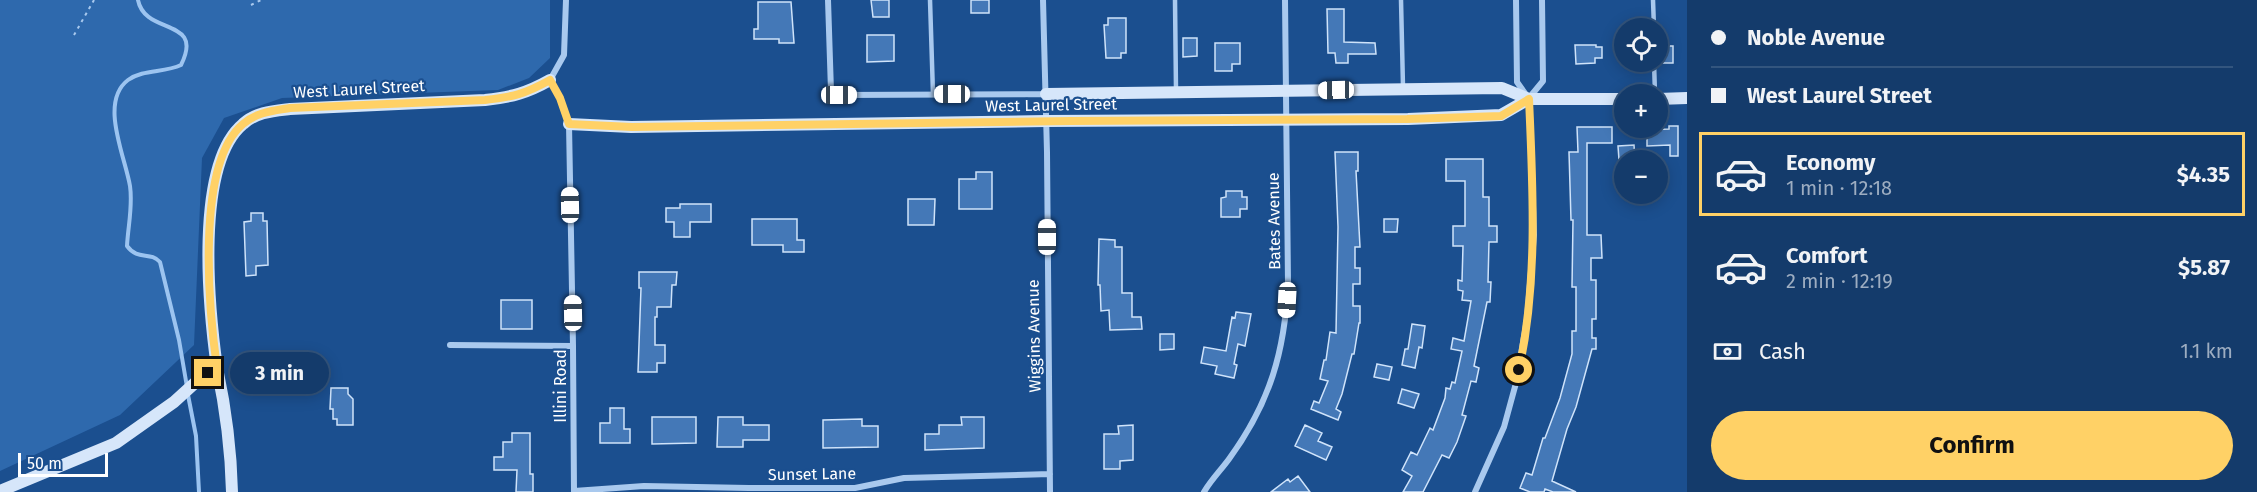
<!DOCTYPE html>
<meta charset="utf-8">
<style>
body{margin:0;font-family:"Fira Sans",sans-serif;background:#1d4271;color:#f1f3f6;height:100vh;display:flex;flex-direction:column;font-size:22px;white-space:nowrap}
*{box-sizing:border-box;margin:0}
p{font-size:20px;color:#9dadc1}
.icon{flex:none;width:33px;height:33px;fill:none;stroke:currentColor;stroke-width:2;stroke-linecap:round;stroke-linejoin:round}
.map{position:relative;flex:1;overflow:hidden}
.details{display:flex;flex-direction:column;background:#143b6b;width:570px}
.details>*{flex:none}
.hud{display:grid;align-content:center;height:132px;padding:0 24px;background:#143b6b}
.controls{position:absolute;left:1614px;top:18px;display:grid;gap:12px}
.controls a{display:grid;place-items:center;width:54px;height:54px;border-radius:50%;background:#143b6b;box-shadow:0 3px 15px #0003,0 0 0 2px #33557e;font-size:30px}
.scale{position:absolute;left:18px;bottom:15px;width:90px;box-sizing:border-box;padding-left:6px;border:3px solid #fff;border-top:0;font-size:16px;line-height:21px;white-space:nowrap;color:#fff;-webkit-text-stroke:4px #1b4f8f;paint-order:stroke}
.end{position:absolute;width:27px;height:27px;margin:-14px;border:8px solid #ffd166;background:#111;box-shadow:0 0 0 3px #111}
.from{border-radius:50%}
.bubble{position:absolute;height:42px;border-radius:21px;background:#143b6b;box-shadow:0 3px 15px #0003,0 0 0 2px #33557e;font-size:20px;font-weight:700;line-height:42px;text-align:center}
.car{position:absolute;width:18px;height:36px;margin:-18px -9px;border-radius:8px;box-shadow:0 0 4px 2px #0007;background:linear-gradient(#fff 24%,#345 0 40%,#fff 0 76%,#345 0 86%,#fff 0)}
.hud b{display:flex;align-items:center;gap:21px;height:57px;font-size:22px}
.hud b+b{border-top:2px solid #33557e}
.hud i{width:15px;height:15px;background:#f1f3f6}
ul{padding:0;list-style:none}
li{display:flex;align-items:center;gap:18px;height:84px;margin:0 12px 9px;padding:0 12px;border:3px solid transparent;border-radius:0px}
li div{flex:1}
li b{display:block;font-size:22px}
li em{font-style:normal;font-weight:700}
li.active{border-color:#ffd166}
li>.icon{width:54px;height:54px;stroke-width:1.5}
.pay{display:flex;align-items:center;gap:15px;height:66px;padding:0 24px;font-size:22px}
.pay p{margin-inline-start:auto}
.action{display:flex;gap:12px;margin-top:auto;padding:12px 24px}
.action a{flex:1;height:69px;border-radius:36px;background:#ffd166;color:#111;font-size:24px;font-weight:700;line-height:69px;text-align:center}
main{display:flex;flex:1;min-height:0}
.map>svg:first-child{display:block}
.green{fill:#2e69ad}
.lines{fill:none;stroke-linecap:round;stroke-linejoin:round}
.stream{stroke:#9cc4f0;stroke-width:4}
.building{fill:#4478b7;stroke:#cfe3fa;stroke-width:1.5}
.path{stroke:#a9c9ee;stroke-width:2;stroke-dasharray:3 4.5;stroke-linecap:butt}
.lane{stroke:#a9c9ee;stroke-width:4.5}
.street{stroke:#a9c9ee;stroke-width:6}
.secondary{stroke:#d6e6fa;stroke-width:12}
.route{stroke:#ffd166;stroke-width:8}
.labels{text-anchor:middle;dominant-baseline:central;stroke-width:4.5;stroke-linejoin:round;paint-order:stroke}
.street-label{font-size:16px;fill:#fff;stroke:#1b4f8f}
</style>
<main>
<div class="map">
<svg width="1687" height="492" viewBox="0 0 1687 492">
<rect width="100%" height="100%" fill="#1b4f8f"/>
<path class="green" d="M 0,0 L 550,0 L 550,58 L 529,78 L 498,90 L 282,98 L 224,118 L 202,158 L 194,345 L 120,415 L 0,471 Z"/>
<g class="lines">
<path class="stream" d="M 138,0 C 145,36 205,17 181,65 C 164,73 143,69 128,80 C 99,102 125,156 130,186 C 133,206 128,226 127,246 C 138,261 150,251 160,262 L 179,340 L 187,387
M 188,395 L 196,436 L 199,492"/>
</g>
<path class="building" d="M 871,0 L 889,0 L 889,17 L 873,17 Z
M 971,0 L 989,0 L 989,13 L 971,13 Z
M 758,2 L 791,2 L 794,43 L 779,43 L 779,39 L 754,39 L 754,29 L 758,29 Z
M 1327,9 L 1344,9 L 1344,42 L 1375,43 L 1376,54 L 1348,54 L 1348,63 L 1336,63 L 1335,53 L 1328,53 Z
M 1108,18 L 1126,18 L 1126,53 L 1121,53 L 1121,58 L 1106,58 L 1104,25 L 1108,25 Z
M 867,35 L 894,35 L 894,61 L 867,62 Z
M 1183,38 L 1197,38 L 1197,56 L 1183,57 Z
M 1215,43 L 1240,43 L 1240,64 L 1232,64 L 1232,71 L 1215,71 Z
M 1575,45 L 1596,45 L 1596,47 L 1602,47 L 1602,58 L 1595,58 L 1595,63 L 1576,64 Z
M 1658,46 L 1673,46 L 1673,63 L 1659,63 Z
M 1669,126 L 1678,126 L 1678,156 L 1670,156 L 1670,145 L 1647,146 L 1647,130 L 1669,129 Z
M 1577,127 L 1612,127 L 1612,143 L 1587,143 L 1587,235 L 1601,235 L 1602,258 L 1591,258 L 1591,280 L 1596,280 L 1596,319 L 1592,319 L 1592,338 L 1596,338 L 1596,349 L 1592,349 L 1576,407 L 1567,429 L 1552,481 L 1576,492 L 1553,492 L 1545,489 L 1544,492 L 1530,492 L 1520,488 L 1526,473 L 1532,475 L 1543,438 L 1545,438 L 1560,398 L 1572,354 L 1572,331 L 1576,331 L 1576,287 L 1572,287 L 1573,220 L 1571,220 L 1569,152 L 1578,152 Z
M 1634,145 L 1635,160 L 1619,160 L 1618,146 Z
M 1335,152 L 1358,152 L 1358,171 L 1356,171 L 1360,247 L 1355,247 L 1355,268 L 1360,268 L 1360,284 L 1353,284 L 1353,306 L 1360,306 L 1360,323 L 1359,323 L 1354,354 L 1352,354 L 1342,394 L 1336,409 L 1341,412 L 1338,420 L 1311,409 L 1314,401 L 1319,403 L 1328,381 L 1320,379 L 1324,360 L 1326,360 L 1330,332 L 1336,333 L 1338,227 Z
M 1446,159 L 1483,159 L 1483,197 L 1489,197 L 1489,226 L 1497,226 L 1497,242 L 1489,242 L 1488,282 L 1491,282 L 1490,302 L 1487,302 L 1474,366 L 1479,368 L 1476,382 L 1471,381 L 1462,415 L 1466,416 L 1457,442 L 1449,458 L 1442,455 L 1423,492 L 1403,492 L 1412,476 L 1402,470 L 1411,452 L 1417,455 L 1430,428 L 1433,430 L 1445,398 L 1446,388 L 1450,389 L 1452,382 L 1455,383 L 1462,351 L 1451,349 L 1453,338 L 1464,341 L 1471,301 L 1462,300 L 1463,291 L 1458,290 L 1458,280 L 1462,281 L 1463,246 L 1453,246 L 1453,226 L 1465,226 L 1465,181 L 1446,181 Z
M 976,172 L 992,172 L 992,209 L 959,209 L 959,179 L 976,179 Z
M 1226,191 L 1242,191 L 1242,197 L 1247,197 L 1247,209 L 1240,209 L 1240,217 L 1221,217 L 1221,198 L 1226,197 Z
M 908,199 L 935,199 L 934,225 L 908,225 Z
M 680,204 L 711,204 L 711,222 L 690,222 L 690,237 L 674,237 L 674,222 L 666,222 L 666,208 L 680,208 Z
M 251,213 L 263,213 L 263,221 L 267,221 L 268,265 L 256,266 L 256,275 L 246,276 L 244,222 L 251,221 Z
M 752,219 L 797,219 L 797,240 L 804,240 L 804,252 L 783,252 L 783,245 L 752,245 Z
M 1384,219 L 1398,219 L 1397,232 L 1384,232 Z
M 1099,239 L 1115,240 L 1115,247 L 1122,247 L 1122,293 L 1132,293 L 1132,317 L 1141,317 L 1142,329 L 1110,330 L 1109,310 L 1101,311 L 1100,285 L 1098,285 Z
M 639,272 L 677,272 L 676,285 L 672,285 L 671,307 L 657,307 L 657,317 L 655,317 L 655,345 L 665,345 L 665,363 L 657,363 L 657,372 L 638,372 L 641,288 L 639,288 Z
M 501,300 L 532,300 L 532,329 L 501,329 Z
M 1236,312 L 1251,314 L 1245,346 L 1238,344 L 1234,364 L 1237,365 L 1234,378 L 1215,374 L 1217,366 L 1201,363 L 1204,347 L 1226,351 L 1232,317 L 1235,318 Z
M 1412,324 L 1425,326 L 1422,348 L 1419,347 L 1415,368 L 1402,365 L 1405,349 L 1408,349 Z
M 1160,334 L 1174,334 L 1174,349 L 1160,350 Z
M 1377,364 L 1392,367 L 1389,380 L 1374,377 Z
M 331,388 L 348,388 L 348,394 L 353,399 L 353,425 L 337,425 L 337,419 L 333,419 L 333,409 L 330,409 Z
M 1402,389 L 1419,394 L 1414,408 L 1398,403 Z
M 610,408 L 624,408 L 624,429 L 630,429 L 630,443 L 600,443 L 600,423 L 610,423 Z
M 652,417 L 696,417 L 696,443 L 652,444 Z
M 718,417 L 743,417 L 743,425 L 769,425 L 769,440 L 743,440 L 743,447 L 717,447 Z
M 961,417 L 984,417 L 984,448 L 925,450 L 925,434 L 939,434 L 939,425 L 962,425 Z
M 862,419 L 862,426 L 878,426 L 878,447 L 823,448 L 823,420 Z
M 1133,425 L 1133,460 L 1120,461 L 1120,469 L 1104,469 L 1104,434 L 1119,434 L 1118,426 Z
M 1305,425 L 1322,433 L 1318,441 L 1332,447 L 1326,460 L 1295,446 Z
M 512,433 L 530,433 L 530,474 L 533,474 L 533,492 L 516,492 L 517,470 L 494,470 L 494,457 L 503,457 L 503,442 L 512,442 Z
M 1298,476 L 1310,492 L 1271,492 L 1288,479 L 1290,482 Z"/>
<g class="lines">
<path class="path" d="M 251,5 L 261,0
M 74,35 L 94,0"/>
<path class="lane" d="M 930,0 L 933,94
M 1175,0 L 1176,90
M 1401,0 L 1403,87
M 1653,0 L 1654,28
M 1654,62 L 1655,94"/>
<path class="street" d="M 566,0 L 564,55 L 550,80 L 560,98 L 569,124 L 573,346 L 574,492
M 828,0 L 831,91 L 839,95 L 1046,94
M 1043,0 L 1047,152 L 1050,492
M 1529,98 L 1543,81 L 1542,0
M 450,345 L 573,346
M 574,491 L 644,486 L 749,488 L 855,488 L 904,478 L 1050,474
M 1204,492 C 1211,480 1221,470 1229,459 C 1270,403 1285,351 1288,283 L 1285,0
M 1475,492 L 1504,427 L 1516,383 L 1527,319 L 1534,235 L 1530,116 L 1529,99 L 1517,82 L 1516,0"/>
<path class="secondary" d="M 1046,94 L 1502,88 L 1529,99 L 1624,99
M 1658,99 L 1687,98
M 569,124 L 631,127 L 1046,121 L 1408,119 L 1501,115 L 1529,99
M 217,368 C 226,410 231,449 232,492
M 0,491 L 116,443 L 174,402 L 196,382 L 217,368 C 209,310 194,165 243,124 C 256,112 273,111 290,109 L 485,100 C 512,97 527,93 550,80"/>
</g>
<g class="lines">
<path class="route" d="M 208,373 L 217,368 C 209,311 195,164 243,124 C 257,112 272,111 290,108 L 485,100 C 513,97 525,94 550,80 L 560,98 L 569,124 L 632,127 L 1071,121 L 1407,119 L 1501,116 L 1529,99 C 1533,189 1538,281 1519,370"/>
</g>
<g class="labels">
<g class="street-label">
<text transform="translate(359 89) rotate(-3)">West Laurel Street</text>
<text transform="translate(1051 105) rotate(-1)">West Laurel Street</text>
<text transform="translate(1274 221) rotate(-91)">Bates Avenue</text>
<text transform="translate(1034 336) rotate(-91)">Wiggins Avenue</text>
<text transform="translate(560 386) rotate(-90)">Illini Road</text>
<text transform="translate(812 474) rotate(-1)">Sunset Lane</text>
</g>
</g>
</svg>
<div class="controls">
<a><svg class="icon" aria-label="locate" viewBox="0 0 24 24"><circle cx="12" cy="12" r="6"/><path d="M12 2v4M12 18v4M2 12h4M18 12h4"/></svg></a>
<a>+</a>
<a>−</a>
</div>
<div class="scale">50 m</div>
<i class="end from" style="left:1519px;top:370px"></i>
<i class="end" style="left:208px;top:373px"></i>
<div class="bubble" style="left:230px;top:352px;width:99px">3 min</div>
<i class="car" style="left:1336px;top:90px;rotate:269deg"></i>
<i class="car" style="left:952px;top:94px;rotate:270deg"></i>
<i class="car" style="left:839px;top:95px;rotate:90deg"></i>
<i class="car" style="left:570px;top:205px;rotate:359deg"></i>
<i class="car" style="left:1047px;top:237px;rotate:0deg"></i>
<i class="car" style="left:1287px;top:300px;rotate:183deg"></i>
<i class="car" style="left:573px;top:313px;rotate:359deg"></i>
</div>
<section class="details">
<div class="hud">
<b><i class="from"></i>Noble Avenue</b>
<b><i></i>West Laurel Street</b>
</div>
<ul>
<li class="active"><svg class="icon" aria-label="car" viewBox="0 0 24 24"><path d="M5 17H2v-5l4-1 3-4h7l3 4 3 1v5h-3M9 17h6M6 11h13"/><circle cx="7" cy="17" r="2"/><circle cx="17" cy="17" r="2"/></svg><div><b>Economy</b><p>1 min · 12:18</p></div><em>$4.35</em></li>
<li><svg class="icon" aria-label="car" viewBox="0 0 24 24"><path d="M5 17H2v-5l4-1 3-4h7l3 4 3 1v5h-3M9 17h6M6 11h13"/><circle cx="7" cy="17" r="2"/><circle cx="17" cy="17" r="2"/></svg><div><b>Comfort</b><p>2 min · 12:19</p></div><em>$5.87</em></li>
</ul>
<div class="pay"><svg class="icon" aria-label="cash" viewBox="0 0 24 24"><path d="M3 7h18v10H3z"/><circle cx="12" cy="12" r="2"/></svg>Cash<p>1.1 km</p></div>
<div class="action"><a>Confirm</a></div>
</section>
</main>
